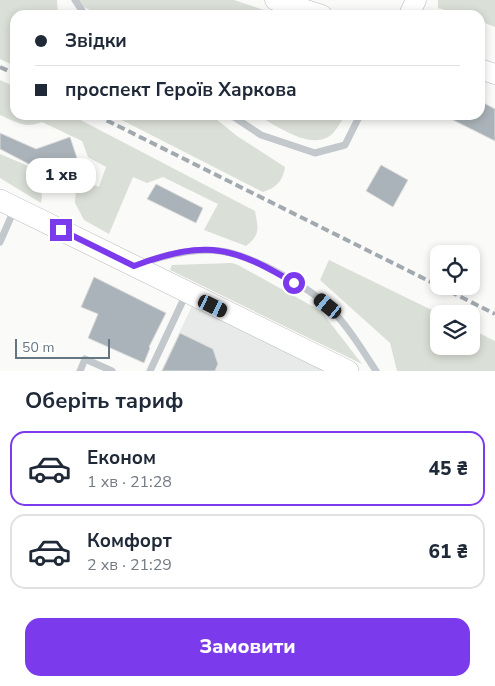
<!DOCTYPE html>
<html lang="uk">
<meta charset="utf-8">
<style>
body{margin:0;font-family:"Nunito Sans",sans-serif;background:#f6f6f7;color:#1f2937;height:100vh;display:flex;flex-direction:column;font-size:19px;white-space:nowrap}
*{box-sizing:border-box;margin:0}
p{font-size:16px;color:#747a83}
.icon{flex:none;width:28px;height:28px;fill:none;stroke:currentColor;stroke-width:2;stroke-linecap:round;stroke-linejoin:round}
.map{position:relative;height:371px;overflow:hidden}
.side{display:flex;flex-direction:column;background:#fff;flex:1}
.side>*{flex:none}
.top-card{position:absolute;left:10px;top:10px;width:475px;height:110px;border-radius:15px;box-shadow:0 2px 8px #0003;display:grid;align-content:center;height:110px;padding:0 25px;background:#fff}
.controls{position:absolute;left:430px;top:245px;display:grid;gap:10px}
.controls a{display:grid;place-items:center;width:50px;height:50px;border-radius:10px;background:#fff;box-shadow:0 2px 8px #0003;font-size:25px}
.scale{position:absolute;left:15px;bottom:12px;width:95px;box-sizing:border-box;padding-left:5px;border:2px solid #657683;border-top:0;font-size:14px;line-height:18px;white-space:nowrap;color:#657683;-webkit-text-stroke:4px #fff;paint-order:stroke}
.end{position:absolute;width:22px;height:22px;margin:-11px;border:6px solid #7c3aed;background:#fff;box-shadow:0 0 0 2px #fff}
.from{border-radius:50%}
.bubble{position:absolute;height:35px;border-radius:15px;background:#fff;box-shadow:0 2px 8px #0003;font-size:16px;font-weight:800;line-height:35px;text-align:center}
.car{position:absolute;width:15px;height:30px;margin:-15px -8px;border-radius:6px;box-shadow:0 0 4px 1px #0007;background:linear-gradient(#222 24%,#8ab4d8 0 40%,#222 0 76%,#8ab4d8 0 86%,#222 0)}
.top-card b{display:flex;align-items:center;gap:18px;height:48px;font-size:19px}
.top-card b+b{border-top:1px solid #e0e1e3}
.top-card i{width:12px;height:12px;background:#1f2937}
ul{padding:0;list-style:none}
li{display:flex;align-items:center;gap:15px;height:75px;margin:0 10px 8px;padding:0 15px;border:2px solid #e0e1e3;border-radius:15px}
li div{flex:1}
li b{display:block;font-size:19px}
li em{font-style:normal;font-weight:800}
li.current{border-color:#7c3aed}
li>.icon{width:45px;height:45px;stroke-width:1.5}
h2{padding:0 25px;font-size:22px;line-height:60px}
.button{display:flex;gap:10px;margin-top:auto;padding:10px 25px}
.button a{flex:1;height:58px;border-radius:15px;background:#7c3aed;color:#fff;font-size:20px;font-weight:800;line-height:58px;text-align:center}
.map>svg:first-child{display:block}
.built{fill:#e8e9e9}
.green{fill:#dadfd7}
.building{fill:#aab3b9;stroke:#dcdcda}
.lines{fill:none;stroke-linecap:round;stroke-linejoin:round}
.secondary-casing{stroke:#b3babf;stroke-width:21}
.primary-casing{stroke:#b5babe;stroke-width:22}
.service{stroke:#c3c8cc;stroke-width:7}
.secondary{stroke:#fff;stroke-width:20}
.primary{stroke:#fff;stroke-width:21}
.rail{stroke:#a2aab0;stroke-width:4;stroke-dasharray:8 4;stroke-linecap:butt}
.route{stroke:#7c3aed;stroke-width:6}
</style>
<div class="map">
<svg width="495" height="371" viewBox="0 0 495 371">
<rect width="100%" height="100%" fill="#fafaf8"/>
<path class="built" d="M 193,304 L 327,371 L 161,371 Z"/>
<path class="green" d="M 0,0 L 57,0 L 58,15 L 15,15 L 15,66 L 0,59 Z
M 75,0 L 234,0 L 279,15 L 101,15 L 77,4 Z
M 438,0 L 495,0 L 495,27 L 480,21 L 480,15 L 462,15 L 438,8 Z
M 0,80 L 15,87 L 15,115 L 71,115 L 255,211 C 258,228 261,234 246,246 L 204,230 L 218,204 L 163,177 L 147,183 L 133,177 L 109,234 L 84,220 L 75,203 L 76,187 L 80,179 L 99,187 L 106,167 L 88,157 L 82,141 L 42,122 C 25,129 16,122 0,115 Z
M 112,115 L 211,115 L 237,136 L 285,167 C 283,181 276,188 263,192 Z
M 257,115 L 345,115 C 342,120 338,127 334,132 C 315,154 277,126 257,115 Z
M 0,154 L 38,170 L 42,197 L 41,203 L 0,178 Z
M 329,260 L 440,314 L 439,346 L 471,346 L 471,329 L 495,341 L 495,371 L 397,371 L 390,343 L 320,280 Z
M 232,263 L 238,265 L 321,311 L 362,364 L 170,270 L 172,265 Z"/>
<path class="building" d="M 480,101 L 495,109 L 495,141 L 443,115 L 480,115 Z
M 0,133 L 36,149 L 70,137 L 77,158 L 42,171 L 0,149 Z
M 381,165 L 408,180 L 393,207 L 366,191 Z
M 156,184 L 203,208 L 196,223 L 147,199 Z
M 94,277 L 166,313 L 149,347 L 150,348 L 144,363 L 88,338 L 98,314 L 81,307 Z
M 180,333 L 213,349 L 218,364 L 215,371 L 162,371 Z"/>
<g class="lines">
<defs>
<path id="secondary" d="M 275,0 L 322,15
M 409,15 L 416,0
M 480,69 L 495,74"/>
<path id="primary" d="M 0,200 L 348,371"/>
</defs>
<use href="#secondary" class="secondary-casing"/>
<use href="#primary" class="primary-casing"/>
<path class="service" d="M 75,0 L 85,15
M 231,115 L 261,135 L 315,153 L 345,145 L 360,115
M 0,242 L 14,210
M 140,264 C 165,255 193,248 220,251 C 249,254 307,286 328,306 C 347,325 362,349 376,371
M 80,371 L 85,359 L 112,371
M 150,371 L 186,294"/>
<use href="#secondary" class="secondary"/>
<use href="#primary" class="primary"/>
<path class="rail" d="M 0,67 L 15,74
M 96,115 L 439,286
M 439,286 L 495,314"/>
</g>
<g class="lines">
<path class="route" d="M 61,230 L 134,266 C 160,256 192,246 220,251 C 247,255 272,270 294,283"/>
</g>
</svg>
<div class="controls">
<a><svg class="icon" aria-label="locate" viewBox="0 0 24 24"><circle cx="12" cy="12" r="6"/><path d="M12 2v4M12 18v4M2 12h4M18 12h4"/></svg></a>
<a><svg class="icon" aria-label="layers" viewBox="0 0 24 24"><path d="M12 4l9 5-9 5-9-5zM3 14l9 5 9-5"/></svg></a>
</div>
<div class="scale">50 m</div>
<i class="end from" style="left:294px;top:283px"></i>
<i class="end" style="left:61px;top:230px"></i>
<div class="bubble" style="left:26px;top:158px;width:70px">1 хв</div>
<i class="car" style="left:213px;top:306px;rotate:116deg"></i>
<i class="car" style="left:328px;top:306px;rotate:309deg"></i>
<div class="top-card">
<b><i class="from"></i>Звідки</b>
<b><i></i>проспект Героїв Харкова</b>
</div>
</div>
<section class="side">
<h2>Оберіть тариф</h2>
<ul>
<li class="current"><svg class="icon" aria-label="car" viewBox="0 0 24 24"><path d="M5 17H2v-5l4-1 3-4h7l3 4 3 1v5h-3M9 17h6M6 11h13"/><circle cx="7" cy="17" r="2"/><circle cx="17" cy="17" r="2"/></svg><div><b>Економ</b><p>1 хв · 21:28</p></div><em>45 ₴</em></li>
<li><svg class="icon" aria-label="car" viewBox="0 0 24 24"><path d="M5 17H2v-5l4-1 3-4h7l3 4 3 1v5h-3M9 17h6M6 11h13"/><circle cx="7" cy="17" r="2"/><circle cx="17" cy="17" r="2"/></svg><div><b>Комфорт</b><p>2 хв · 21:29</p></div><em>61 ₴</em></li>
</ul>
<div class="button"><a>Замовити</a></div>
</section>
